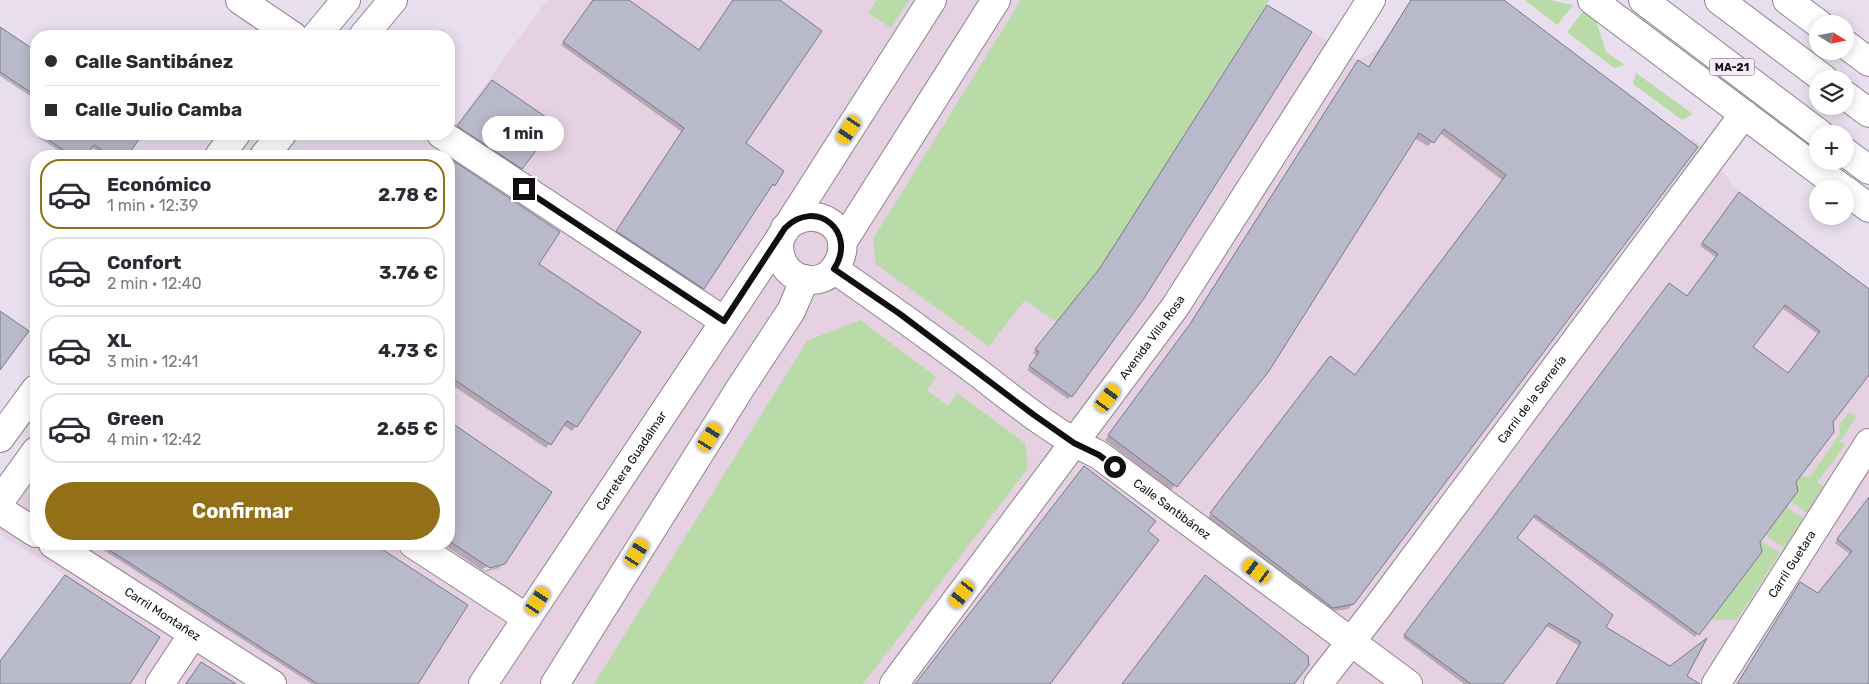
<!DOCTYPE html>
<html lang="es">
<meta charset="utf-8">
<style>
body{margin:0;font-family:Rubik,sans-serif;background:#f7f7f7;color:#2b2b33;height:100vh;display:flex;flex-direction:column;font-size:19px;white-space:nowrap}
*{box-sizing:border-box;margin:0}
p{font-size:16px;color:#7c7c81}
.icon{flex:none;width:28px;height:28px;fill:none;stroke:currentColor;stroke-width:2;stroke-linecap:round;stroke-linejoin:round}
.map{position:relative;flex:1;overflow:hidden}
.drawer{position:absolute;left:30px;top:150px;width:425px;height:400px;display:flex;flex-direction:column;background:#fff;border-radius:20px;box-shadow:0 2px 12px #0003}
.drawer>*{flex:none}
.guide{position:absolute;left:30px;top:30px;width:425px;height:110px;border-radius:20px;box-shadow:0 2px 12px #0003;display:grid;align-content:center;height:110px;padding:0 15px;background:#fff}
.needle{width:32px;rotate:100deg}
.fabs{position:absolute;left:1809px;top:15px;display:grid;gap:10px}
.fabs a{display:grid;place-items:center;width:45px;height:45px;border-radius:50%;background:#fff;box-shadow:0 2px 12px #0003;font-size:25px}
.end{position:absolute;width:22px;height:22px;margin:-11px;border:6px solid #110d13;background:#fff;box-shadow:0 0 0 2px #fff}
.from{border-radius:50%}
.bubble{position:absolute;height:35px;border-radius:18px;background:#fff;box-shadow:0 2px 12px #0003;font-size:16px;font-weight:700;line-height:35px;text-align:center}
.car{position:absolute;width:15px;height:30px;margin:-15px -8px;border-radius:6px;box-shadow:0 0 4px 1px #0007;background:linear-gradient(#f5c518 24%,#345 0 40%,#f5c518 0 76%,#345 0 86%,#f5c518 0)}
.guide b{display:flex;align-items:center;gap:18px;height:48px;font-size:19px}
.guide b+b{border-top:1px solid #e1e1e2}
.guide i{width:12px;height:12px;background:#2b2b33}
ul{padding:9px 0 0;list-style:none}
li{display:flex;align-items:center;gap:15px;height:70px;margin:0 10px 8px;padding:0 5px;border:2px solid #e1e1e2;border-radius:20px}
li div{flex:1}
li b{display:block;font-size:19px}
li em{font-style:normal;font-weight:700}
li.active{border-color:#936f17}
li>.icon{width:45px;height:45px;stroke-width:1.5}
.button{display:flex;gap:10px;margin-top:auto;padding:10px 15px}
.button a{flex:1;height:58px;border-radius:30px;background:#936f17;color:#fff;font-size:20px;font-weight:700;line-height:58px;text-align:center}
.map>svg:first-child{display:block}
.commercial{fill:#e5d1e1}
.green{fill:#b8dba7}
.shadow{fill:#0003;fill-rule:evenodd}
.building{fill:#b8b9ca;stroke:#797a89;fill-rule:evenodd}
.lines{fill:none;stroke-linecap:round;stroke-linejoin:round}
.minor-casing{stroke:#8e8493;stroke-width:30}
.highway-casing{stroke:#8e8493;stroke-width:30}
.minor{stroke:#fff;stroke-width:28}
.highway{stroke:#fff;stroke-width:28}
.route{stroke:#110d13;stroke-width:6}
.labels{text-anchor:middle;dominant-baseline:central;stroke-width:5;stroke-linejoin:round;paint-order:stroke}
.shield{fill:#f6ebfb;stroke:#565059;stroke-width:1}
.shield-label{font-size:11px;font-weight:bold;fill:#110d13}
.street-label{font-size:12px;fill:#110d13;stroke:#f6ebfb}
</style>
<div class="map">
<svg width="1869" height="684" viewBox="0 0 1869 684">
<rect width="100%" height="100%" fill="#e9deed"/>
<path class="commercial" d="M 547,0 L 1269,0 L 1267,5 L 1358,60 L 1380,48 L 1411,0 L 1504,0 L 1690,140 L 1691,138 L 1700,144 L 1739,192 L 1869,289 L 1869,684 L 0,684 L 0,661 L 65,575 L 0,534 L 0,523 L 36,470 L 36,544 L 449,544 L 449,156 L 433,156 Z"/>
<path class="green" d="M 877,0 L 909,0 L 891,28 L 868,13 Z
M 1021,0 L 1269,0 L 1100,268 L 1058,323 L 1025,300 L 989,346 L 876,264 L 873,239 Z
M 1527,0 L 1550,0 L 1573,5 L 1557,25 L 1526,1 Z
M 1585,9 L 1595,17 L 1606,52 L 1625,65 L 1614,68 L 1567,32 Z
M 1636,73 L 1693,114 L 1682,120 L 1633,84 Z
M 860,320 L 936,377 L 927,390 L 948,406 L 957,393 L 1025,443 L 1028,468 L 863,684 L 594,684 L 807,341 Z
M 1849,412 L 1856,417 L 1840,441 L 1845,445 L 1817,482 L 1823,487 L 1807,513 L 1791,501 L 1798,491 L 1796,481 L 1800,477 L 1810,476 L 1840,434 L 1839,425 Z
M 1786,507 L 1803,518 L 1784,548 L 1766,535 Z
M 1761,541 L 1780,553 L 1737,620 L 1710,620 L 1762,552 Z"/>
<path class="shadow" d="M 594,0 L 627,0 L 698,51 L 733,0 L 778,0 L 744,143 L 782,172 L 774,185 L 769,187 L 700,292 L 614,234 L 682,132 L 561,45 Z
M 1411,0 L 1501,0 L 1697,147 L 1353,604 L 1348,609 L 1328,612 L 1207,519 L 1326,362 L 1354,376 L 1502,180 L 1440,133 L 1428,146 L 1414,138 L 1171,490 L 1105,440 L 1186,330 L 1354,67 L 1358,62 L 1368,67 Z
M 1267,6 L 1071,396 L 1068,399 L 1027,370 L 1037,356 L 1033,353 L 1097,273 Z
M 0,28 L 36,52 L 36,100 L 0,76 Z
M 489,84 L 521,168 L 519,171 L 455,129 Z
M 40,134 L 141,134 L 126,156 L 105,156 L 91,147 L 85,156 L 67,156 L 38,137 Z
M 436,152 L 443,156 L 432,156 Z
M 449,160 L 558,232 L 537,264 L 576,426 L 572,431 L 563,425 L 546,448 L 449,383 Z
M 1737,196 L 1869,291 L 1869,363 L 1759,542 L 1695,637 L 1532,517 L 1515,538 L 1604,627 L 1681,684 L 1556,684 L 1579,646 L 1545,625 L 1502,684 L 1464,684 L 1403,638 L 1667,287 L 1687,297 L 1716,257 L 1700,246 ZM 1782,308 L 1818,334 L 1788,375 L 1752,347 Z
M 449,422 L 551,493 L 504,563 L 483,568 L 484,571 L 501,566 L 499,568 L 485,572 L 443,544 L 449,544 Z
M 1869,498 L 1869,684 L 1737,684 L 1818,595 L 1850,554 L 1835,543 Z
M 94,544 L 371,544 L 467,605 L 417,684 L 312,684 Z
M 201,663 L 233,684 L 185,684 Z"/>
<path class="building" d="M 593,0 L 629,0 L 699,50 L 733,0 L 780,0 L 822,31 L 746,143 L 784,171 L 775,186 L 773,184 L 704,289 L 616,231 L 684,128 L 563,42 Z
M 1411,0 L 1504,0 L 1698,147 L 1354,604 L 1333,608 L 1210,513 L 1330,356 L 1355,375 L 1506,175 L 1444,129 L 1434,143 L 1419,133 L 1269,371 L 1177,487 L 1108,435 L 1190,324 L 1358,60 L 1369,67 Z
M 1267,5 L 1312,32 L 1143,300 L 1072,397 L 1029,366 L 1039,352 L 1035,349 L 1100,268 Z
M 0,27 L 36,51 L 36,96 L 0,72 Z
M 492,80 L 556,124 L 522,169 L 457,126 Z
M 40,134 L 143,134 L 127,156 L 111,156 L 94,145 L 86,156 L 72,156 Z
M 449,158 L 560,232 L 539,264 L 641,332 L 577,427 L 567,421 L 551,445 L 449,376 Z
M 1739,192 L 1869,289 L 1869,375 L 1833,422 L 1834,432 L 1796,482 L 1798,491 L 1760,542 L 1762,552 L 1699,635 L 1535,515 L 1517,538 L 1613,615 L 1606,627 L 1670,666 L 1707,638 L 1687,676 L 1700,684 L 1556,684 L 1581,642 L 1549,623 L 1503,684 L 1471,684 L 1404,635 L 1669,283 L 1687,296 L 1718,254 L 1702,243 ZM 1785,305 L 1820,331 L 1788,373 L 1753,347 Z
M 0,311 L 29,331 L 0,370 Z
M 449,421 L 552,492 L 505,564 L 490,568 L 449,541 Z
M 1084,466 L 1156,521 L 1148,531 L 1159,540 L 1050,684 L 915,684 Z
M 1869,497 L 1869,684 L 1737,684 L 1800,582 L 1818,593 L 1852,551 L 1837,539 Z
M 100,544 L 374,544 L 468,605 L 418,684 L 318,684 Z
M 65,575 L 160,637 L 130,684 L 0,684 L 0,661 Z
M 1205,575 L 1308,656 L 1309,665 L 1294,684 L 1122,684 Z
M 201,662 L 236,684 L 186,684 Z"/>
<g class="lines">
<defs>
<g id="minor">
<path d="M 240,0 L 293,36"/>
<path d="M 441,134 L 724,321"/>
<path d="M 780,238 C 772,280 824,296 839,261 C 855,227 813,201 785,228"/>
<path d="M 842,243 L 996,0"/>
<path id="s1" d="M 834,269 C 883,303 930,337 977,372 C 1016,402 1054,434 1099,455 L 1408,684"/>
<path d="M 0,510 L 36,533"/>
<path id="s2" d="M 53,544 L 272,684"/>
<path d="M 413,544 L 527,618"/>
<path d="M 160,684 L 193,634"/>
<path id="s3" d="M 483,684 L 780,238 L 932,0"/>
<path d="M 555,684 L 741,387 L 791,311 L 805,279"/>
<path id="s4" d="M 894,684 L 1175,307 L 1371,0"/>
<path id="s5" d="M 1318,684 L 1377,608 L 1744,114"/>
<path id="s6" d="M 1716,684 L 1869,443"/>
</g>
<path id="highway" d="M 1592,0 L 1843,189
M 1643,0 L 1820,134
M 1719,0 L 1824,79
M 1787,0 L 1819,24
M 316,36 L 346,0
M 363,36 L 393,0
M 1845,44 L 1869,62
M 1845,95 L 1869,113
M 1845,152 L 1869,170
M 219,156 L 236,134
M 264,156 L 282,134
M 1845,190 L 1869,208
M 0,438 L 36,389
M 0,501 L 36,451"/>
</defs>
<use href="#minor" class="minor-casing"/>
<use href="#highway" class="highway-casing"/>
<use href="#minor" class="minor"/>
<use href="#highway" class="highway"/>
</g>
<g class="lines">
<path class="route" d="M 524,189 L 724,321 L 785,228 C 816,197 858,232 834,269 L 900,314 L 1034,415 L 1074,443 L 1099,455 L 1115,467"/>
</g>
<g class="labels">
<rect class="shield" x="1709.5" y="58.5" width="45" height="17" rx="4"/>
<g class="shield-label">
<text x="1732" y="67">MA-21</text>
</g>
<g class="street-label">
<text stroke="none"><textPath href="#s4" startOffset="432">Avenida Villa Rosa</textPath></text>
<text stroke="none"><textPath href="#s5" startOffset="356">Carril de la Serrería</textPath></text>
<text stroke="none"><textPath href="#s3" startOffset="268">Carretera Guadalmar</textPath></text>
<text stroke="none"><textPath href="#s1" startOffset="415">Calle Santibánez</textPath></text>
<text stroke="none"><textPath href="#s6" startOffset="142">Carril Guetara</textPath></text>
<text stroke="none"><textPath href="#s2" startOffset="130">Carril Montañez</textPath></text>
</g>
</g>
</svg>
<div class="fabs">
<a><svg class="needle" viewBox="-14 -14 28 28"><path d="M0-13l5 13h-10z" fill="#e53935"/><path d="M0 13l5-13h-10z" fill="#7c7c81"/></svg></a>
<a><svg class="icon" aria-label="layers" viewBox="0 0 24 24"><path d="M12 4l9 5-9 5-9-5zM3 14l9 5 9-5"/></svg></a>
<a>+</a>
<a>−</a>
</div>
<i class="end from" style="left:1115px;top:467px"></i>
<i class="end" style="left:524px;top:189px"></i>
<div class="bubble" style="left:482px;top:116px;width:82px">1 min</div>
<i class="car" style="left:849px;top:130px;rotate:213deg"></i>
<i class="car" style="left:1108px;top:398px;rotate:36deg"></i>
<i class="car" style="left:710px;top:437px;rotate:32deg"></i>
<i class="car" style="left:637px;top:553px;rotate:32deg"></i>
<i class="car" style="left:1257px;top:571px;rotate:306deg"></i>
<i class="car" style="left:962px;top:594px;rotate:217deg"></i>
<i class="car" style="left:538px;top:601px;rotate:34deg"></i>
<div class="guide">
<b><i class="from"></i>Calle Santibánez</b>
<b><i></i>Calle Julio Camba</b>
</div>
<section class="drawer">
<ul>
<li class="active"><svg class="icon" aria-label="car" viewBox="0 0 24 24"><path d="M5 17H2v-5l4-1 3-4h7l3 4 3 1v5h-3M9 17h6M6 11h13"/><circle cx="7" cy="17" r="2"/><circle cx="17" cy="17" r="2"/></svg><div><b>Económico</b><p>1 min · 12:39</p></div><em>2.78 €</em></li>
<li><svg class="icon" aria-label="car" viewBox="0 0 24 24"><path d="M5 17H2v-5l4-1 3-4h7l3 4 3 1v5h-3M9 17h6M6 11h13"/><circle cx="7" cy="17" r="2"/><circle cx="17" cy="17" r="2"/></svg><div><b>Confort</b><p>2 min · 12:40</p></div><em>3.76 €</em></li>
<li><svg class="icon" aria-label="car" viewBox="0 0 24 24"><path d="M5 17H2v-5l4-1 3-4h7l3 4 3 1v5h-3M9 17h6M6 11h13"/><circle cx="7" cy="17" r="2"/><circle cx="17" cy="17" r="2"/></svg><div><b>XL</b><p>3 min · 12:41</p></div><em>4.73 €</em></li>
<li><svg class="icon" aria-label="car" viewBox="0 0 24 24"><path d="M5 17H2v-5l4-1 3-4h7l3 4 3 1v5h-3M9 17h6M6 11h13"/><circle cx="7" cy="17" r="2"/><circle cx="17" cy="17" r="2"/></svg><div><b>Green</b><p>4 min · 12:42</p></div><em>2.65 €</em></li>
</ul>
<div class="button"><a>Confirmar</a></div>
</section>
</div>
